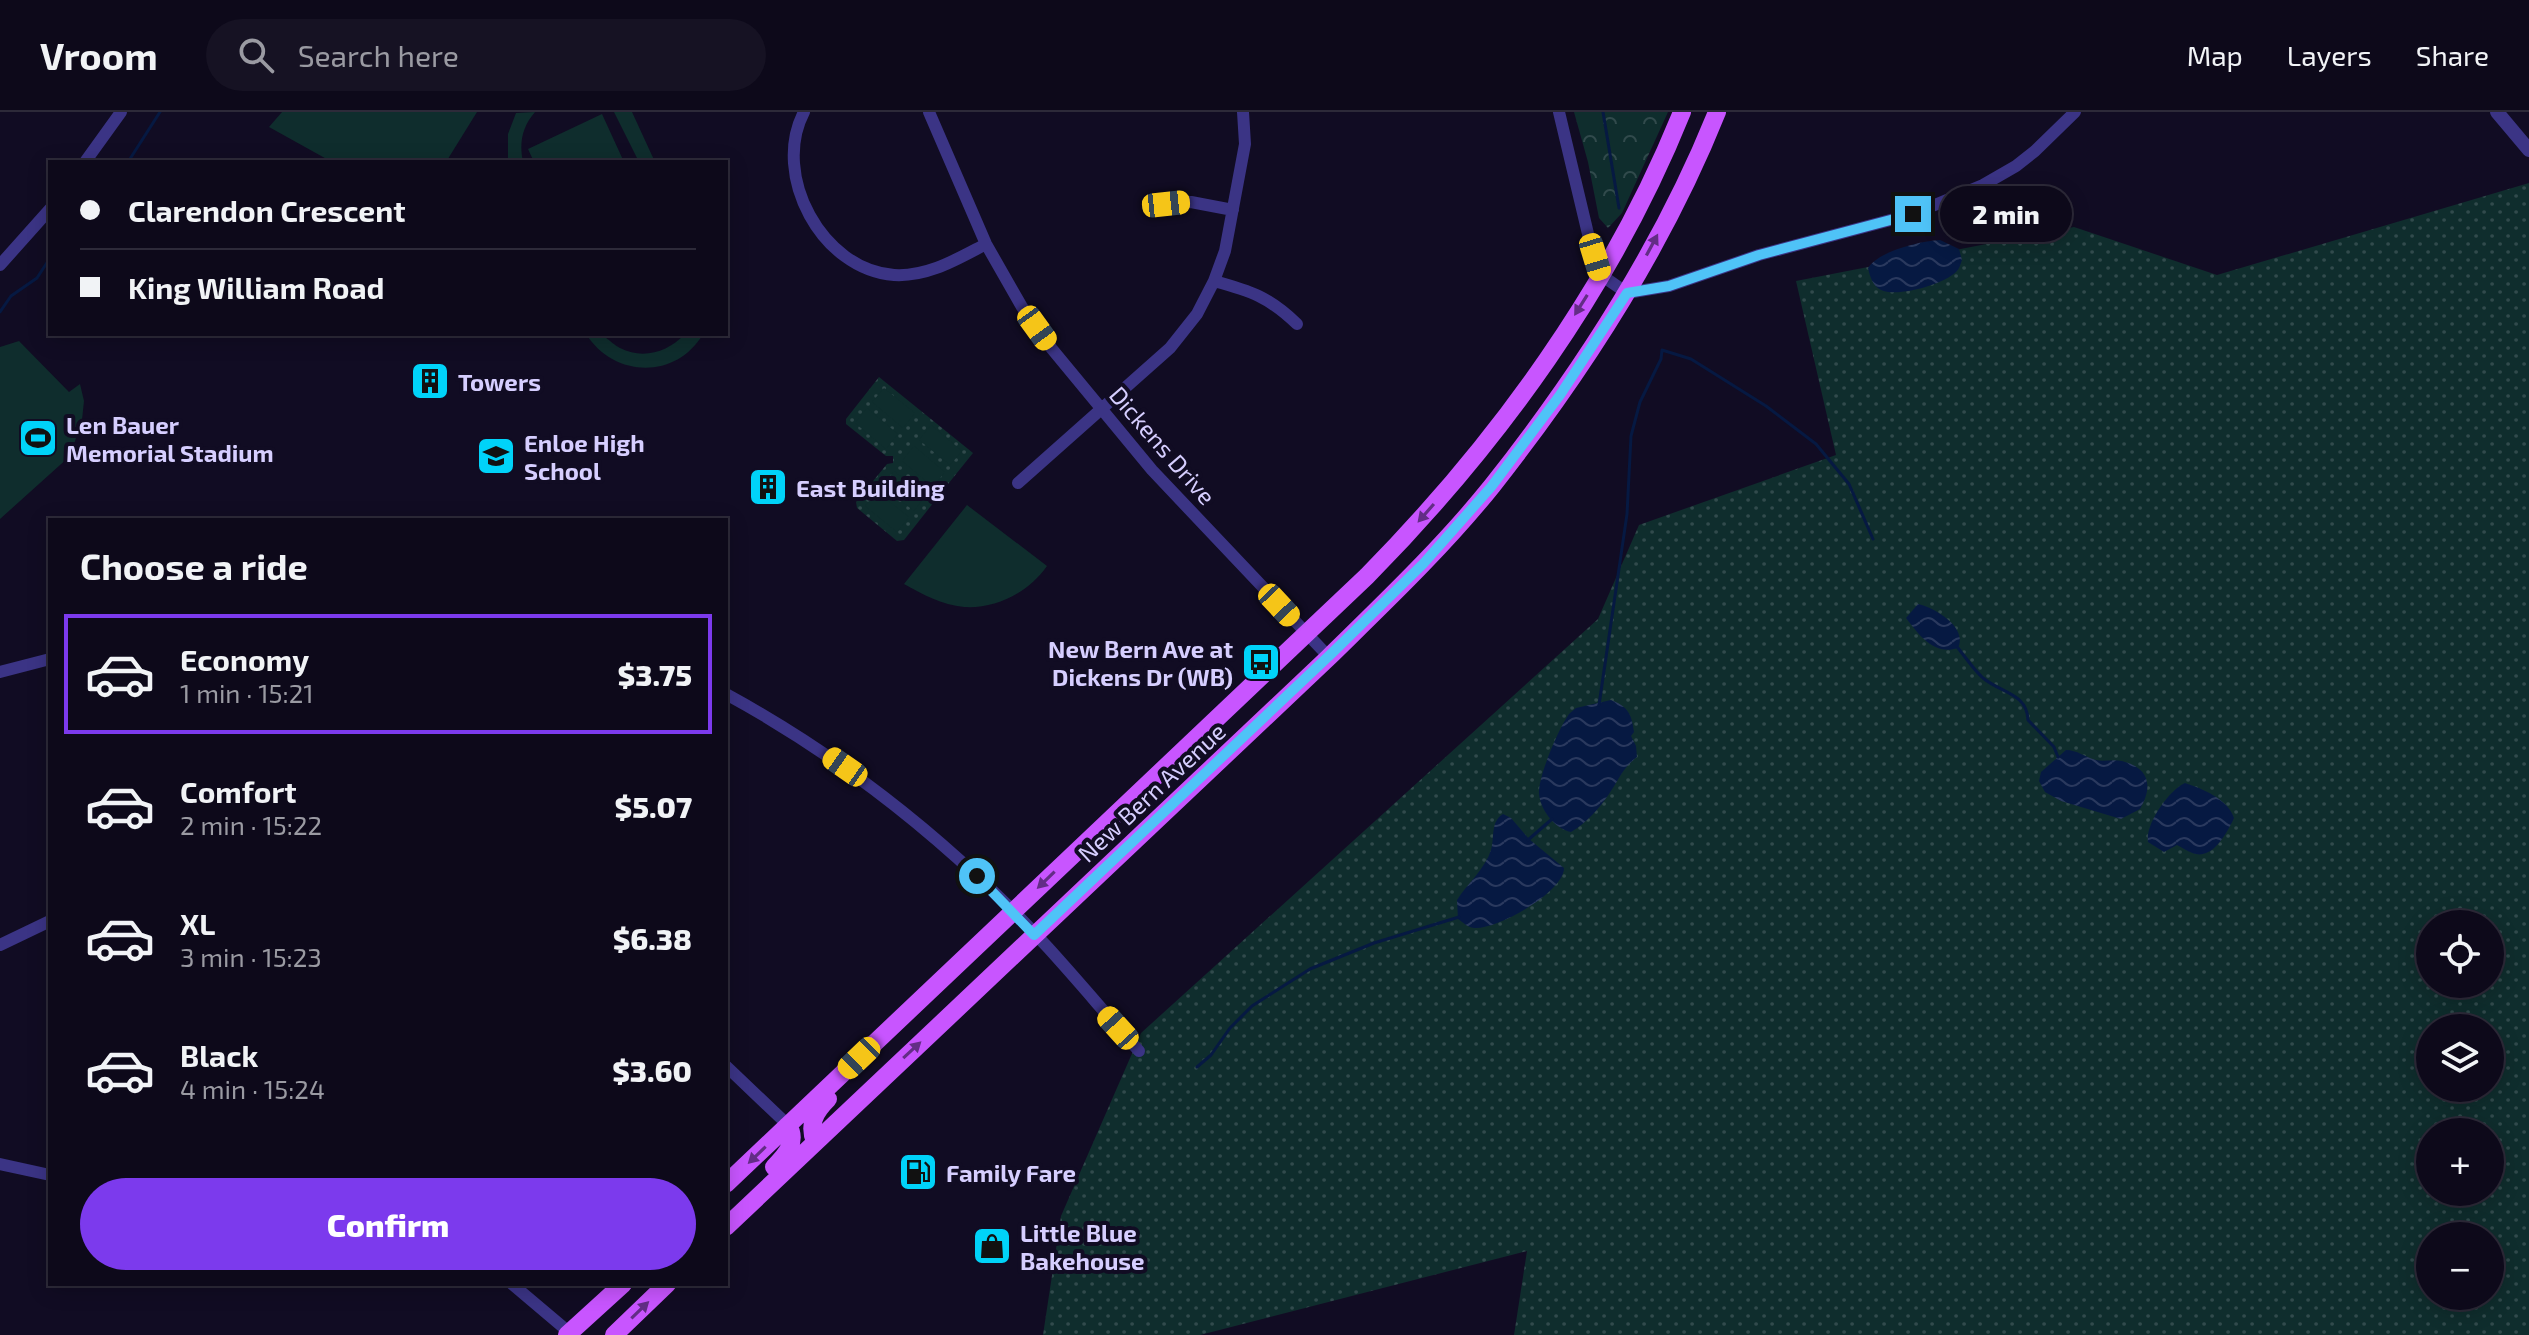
<!DOCTYPE html>
<meta charset="utf-8">
<style>
body{margin:0;font-family:"Exo 2",sans-serif;background:#161223;color:#f1f3f6;height:100vh;display:flex;flex-direction:column;font-size:30px;white-space:nowrap}
*{box-sizing:border-box;margin:0}
p{font-size:26px;color:#9a9aa2}
.icon{flex:none;width:44px;height:44px;fill:none;stroke:currentColor;stroke-width:2;stroke-linecap:round;stroke-linejoin:round}
.map{position:relative;flex:1;overflow:hidden}
.details{position:absolute;left:48px;top:406px;width:680px;height:768px;display:flex;flex-direction:column;background:#0d091a;border-radius:0px;box-shadow:0 4px 20px #0003,0 0 0 2px #2d2a39}
.details>*{flex:none}
.top-card{position:absolute;left:48px;top:48px;width:680px;height:176px;border-radius:0px;box-shadow:0 4px 20px #0003,0 0 0 2px #2d2a39;display:grid;align-content:center;height:176px;padding:0 32px;background:#0d091a}
.fabs{position:absolute;left:2416px;top:798px;display:grid;gap:16px}
.fabs a{display:grid;place-items:center;width:88px;height:88px;border-radius:50%;background:#0d091a;box-shadow:0 4px 20px #0003,0 0 0 2px #2d2a39;font-size:40px}
.end{position:absolute;width:36px;height:36px;margin:-18px;border:10px solid #4fc3f7;background:#111;box-shadow:0 0 0 4px #111}
.from{border-radius:50%}
.bubble{position:absolute;height:56px;border-radius:28px;background:#0d091a;box-shadow:0 4px 20px #0003,0 0 0 2px #2d2a39;font-size:26px;font-weight:800;line-height:56px;text-align:center}
.car{position:absolute;width:24px;height:48px;margin:-24px -12px;border-radius:10px;box-shadow:0 0 6px 2px #0007;background:linear-gradient(#f5c518 24%,#345 0 40%,#f5c518 0 76%,#345 0 86%,#f5c518 0)}
.top-card b{display:flex;align-items:center;gap:28px;height:76px;font-size:30px}
.top-card b+b{border-top:2px solid #2d2a39}
.top-card i{width:20px;height:20px;background:#f1f3f6}
ul{padding:0;list-style:none}
li{display:flex;align-items:center;gap:24px;height:120px;margin:0 16px 12px;padding:0 16px;border:4px solid transparent;border-radius:0px}
li div{flex:1}
li b{display:block;font-size:30px}
li em{font-style:normal;font-weight:800}
li.on{border-color:#7c3aed}
li>.icon{width:72px;height:72px;stroke-width:1.5}
h2{padding:0 32px;font-size:36px;line-height:96px}
.button{display:flex;gap:16px;margin-top:auto;padding:16px 32px}
.button a{flex:1;height:92px;border-radius:48px;background:#7c3aed;color:#fff;font-size:32px;font-weight:800;line-height:92px;text-align:center}
header{display:flex;align-items:center;gap:48px;box-sizing:border-box;height:112px;padding:0 40px;background:#0d091a;border-bottom:2px solid #2d2a39}
header strong{font-size:38px}
nav{display:flex;gap:44px;margin-inline-start:auto;font-size:28px}
.search{width:560px;height:72px;background:#161223;display:flex;align-items:center;gap:20px;box-sizing:border-box;padding:0 28px;border-radius:44px;color:#9a9aa2;font-size:30px}
.map>svg:first-child{display:block}
.green{fill:url(#green-dots);fill-rule:evenodd}
.forest{fill:url(#forest-crowns)}
.pitch{fill:#0f2d2d}
.water{fill:url(#water-waves)}
.lines{fill:none;stroke-linecap:round;stroke-linejoin:round}
.stream{stroke:#061942;stroke-width:3}
.minor{stroke:#3b3485;stroke-width:12}
.tertiary{stroke:#3b3485;stroke-width:14}
.primary{stroke:#c855ff;stroke-width:18}
.oneway{fill:#632d86}
.route{stroke:#4fc3f7;stroke-width:10}
.labels{text-anchor:middle;dominant-baseline:central;stroke-width:8;stroke-linejoin:round;paint-order:stroke}
.poi-label{font-size:24px;font-weight:bold;fill:#d6ceff;stroke:#110c23;text-anchor:start}
.street-label{font-size:24px;fill:#d6ceff;stroke:#110c23}
</style>
<header>
<strong>Vroom</strong>
<div class="search"><svg class="icon" aria-label="search" viewBox="0 0 24 24"><circle cx="10" cy="10" r="6"/><path d="M15 15l6 6"/></svg>Search here</div>
<nav><a>Map</a><a>Layers</a><a>Share</a></nav>
</header>
<div class="map">
<svg width="2529" height="1223" viewBox="0 0 2529 1223">
<defs>
<pattern id="green-dots" width="8" height="8" patternUnits="userSpaceOnUse" patternTransform="scale(2)"><rect width="8" height="8" fill="#0f2d2d"/><path d="M2 2h.1M6 6h.1" fill="none" stroke="#314a4c" stroke-width="1.8" stroke-linecap="round"/></pattern>
<pattern id="forest-crowns" width="20" height="18" patternUnits="userSpaceOnUse" patternTransform="scale(2)"><rect width="20" height="18" fill="#0f2d2d"/><path d="M2 6a3 3 0 1 1 6 0M12 15a3 3 0 1 1 6 0" fill="none" stroke="#314a4c"/></pattern>
<pattern id="water-waves" width="16" height="10" patternUnits="userSpaceOnUse" patternTransform="scale(2)"><rect width="16" height="10" fill="#061942"/><path d="M0 5q4-4 8 0t8 0" fill="none" stroke="#2a395e"/></pattern>
</defs>
<rect width="100%" height="100%" fill="#110c23"/>
<path class="green" d="M 2529,71 L 2529,1223 L 1514,1223 L 1527,1139 L 1200,1223 L 1043,1223 L 1061,1104 L 1141,921 L 1598,507 L 1639,413 L 1836,343 L 1796,169 L 2074,115 L 2217,163 ZM 2430,812 L 2490,812 L 2490,872 L 2430,872 ZM 2430,916 L 2490,916 L 2490,976 L 2430,976 ZM 2430,1020 L 2490,1020 L 2490,1080 L 2430,1080 ZM 2430,1124 L 2490,1124 L 2490,1184 L 2430,1184 Z
M 879,265 L 973,341 L 940,382 L 933,383 L 934,390 L 904,428 L 897,429 L 857,396 L 856,390 L 887,352 L 893,351 L 893,344 L 886,344 L 846,312 L 846,307 Z"/>
<path class="forest" d="M 1574,0 L 1668,0 L 1622,101 L 1608,116 L 1599,106 L 1588,50 Z"/>
<path class="pitch" d="M 282,0 L 477,0 L 446,50 L 332,50 L 269,15 Z
M 535,0 C 522,15 519,31 523,50 L 508,50 L 508,22 L 516,1 Z
M 614,0 L 632,0 L 655,50 L 639,50 Z
M 602,2 L 624,50 L 534,50 L 528,37 Z
M 586,222 C 609,222 603,226 620,236 C 643,248 668,240 685,222 L 703,222 C 676,268 614,266 586,222 Z
M 19,229 L 69,280 L 80,272 L 84,289 L 82,308 L 70,344 L 0,407 L 0,235 Z
M 884,276 L 915,301 L 903,316 L 872,290 Z
M 867,296 L 898,322 L 886,337 L 855,311 Z
M 931,313 L 962,339 L 950,353 L 919,328 Z
M 914,334 L 945,360 L 933,375 L 902,349 Z
M 894,359 L 925,384 L 914,399 L 882,374 Z
M 877,380 L 909,405 L 897,420 L 865,394 Z
M 967,393 L 1047,454 C 1029,480 996,497 964,495 C 942,493 922,482 904,472 Z"/>
<path class="water" d="M 1940,128 L 1959,137 L 1962,148 C 1960,153 1960,156 1956,160 C 1944,172 1897,186 1881,178 C 1873,174 1870,165 1868,156 C 1879,139 1920,129 1940,128 Z
M 1918,492 C 1935,496 1968,515 1958,536 C 1934,544 1919,523 1906,506 Z
M 1611,588 C 1628,594 1632,603 1634,620 L 1631,624 L 1636,634 L 1637,645 C 1620,659 1621,665 1609,682 C 1599,697 1586,711 1571,720 C 1554,717 1538,695 1539,678 C 1541,658 1558,618 1569,602 L 1576,596 Z
M 2066,638 C 2077,638 2085,645 2096,648 C 2104,650 2113,647 2122,649 C 2150,656 2153,675 2140,697 L 2121,707 L 2061,689 L 2045,680 L 2039,669 L 2041,660 Z
M 2185,671 C 2203,677 2228,687 2234,706 C 2228,719 2214,746 2196,742 C 2190,741 2183,736 2177,733 L 2164,740 L 2148,730 C 2145,712 2169,678 2185,671 Z
M 1503,702 L 1511,706 L 1529,727 L 1564,756 C 1564,780 1497,818 1474,816 C 1467,815 1464,811 1458,807 L 1457,788 C 1467,772 1485,757 1491,738 C 1495,725 1490,710 1503,702 Z"/>
<g class="lines">
<path class="stream" d="M 1603,0 L 1619,96
M 128,50 L 160,0
M 0,200 L 11,184 L 37,166 L 50,146
M 1958,536 C 1966,546 1974,558 1983,566 C 2001,581 2027,581 2028,608 L 2054,635 L 2058,645
M 1599,593 L 1627,402 L 1631,324 L 1640,290 L 1661,247 L 1662,238 L 1691,247 L 1766,294 L 1816,332 L 1849,372 L 1873,427
M 1528,728 L 1552,707
M 1197,955 L 1211,943 L 1230,916 L 1252,894 L 1310,857 L 1374,831 L 1459,805"/>
<path class="minor" d="M 804,0 C 771,63 822,158 894,163 C 928,165 957,147 986,132
M 929,0 L 986,132 L 1022,195 L 1052,237 L 1152,358 L 1329,545
M 1559,0 L 1589,126 L 1601,163 L 1627,181 L 1669,174 L 1759,143 L 1913,102 L 1983,73 L 2016,54 L 2035,39 L 2075,0
M 85,50 L 121,0
M 1166,92 L 1191,90 L 1233,98
M 0,153 L 50,97
M 1214,169 C 1251,179 1269,185 1297,212
M 1018,371 L 1170,236 L 1197,202 L 1214,169 L 1225,139 L 1245,32 L 1243,0
M 0,560 L 50,547
M 726,582 C 827,637 917,705 999,785 C 1049,833 1093,888 1139,939
M 0,833 L 50,809
M 726,954 L 788,1013
M 0,1052 L 50,1063
M 512,1172 L 570,1221"/>
<path class="tertiary" d="M 2497,0 L 2529,38"/>
<path class="primary" d="M 815,1030 C 808,1012 815,1000 828,987
M 774,1055 C 786,1043 798,1030 788,1013
M 726,1072 L 1367,464 C 1498,331 1612,174 1682,0
M 726,1115 L 1329,545 C 1385,490 1443,435 1492,374 C 1582,260 1663,135 1717,0
M 567,1223 L 623,1172
M 614,1223 L 667,1172"/>
</g>
<defs><path id="oneway-solid" d="M-6-.8H1V-3.2L6.5 0L1 3.2V.8H-6Z" transform="scale(2)"/></defs>
<g class="oneway">
<use href="#oneway-solid" transform="translate(1652 133) rotate(-62)"/>
<use href="#oneway-solid" transform="translate(1581 193) rotate(122)"/>
<use href="#oneway-solid" transform="translate(1426 401) rotate(131)"/>
<use href="#oneway-solid" transform="translate(1046 768) rotate(136)"/>
<use href="#oneway-solid" transform="translate(912 938) rotate(-43)"/>
<use href="#oneway-solid" transform="translate(757 1043) rotate(136)"/>
<use href="#oneway-solid" transform="translate(640 1198) rotate(-44)"/>
</g>
<g class="lines">
<path class="route" d="M 977,764 L 1034,823 L 1332,541 L 1423,452 L 1491,375 L 1560,283 L 1627,181 L 1669,174 L 1759,143 L 1913,102"/>
</g>
<defs>
<symbol id="building-square" viewBox="-11 -11 22 22"><rect x="-9" y="-9" width="18" height="18" rx="4" fill="#00d3f9" stroke="#110c23"/><path d="M-4-6H4V6H1V3H-1V6H-4ZM-2.5-4.3h1.7v1.8h-1.7ZM.8-4.3h1.7v1.8H.8ZM-2.5-1h1.7V.8h-1.7ZM.8-1h1.7V.8H.8Z" fill="#111"/></symbol>
<symbol id="stadium-square" viewBox="-11 -11 22 22"><rect x="-9" y="-9" width="18" height="18" rx="4" fill="#00d3f9" stroke="#110c23"/><path d="M0-5a6.5 5 0 1 0 0 10a6.5 5 0 1 0 0-10ZM-3.5-1.8h7v3.6h-7Z" fill="#111"/></symbol>
<symbol id="school-square" viewBox="-11 -11 22 22"><rect x="-9" y="-9" width="18" height="18" rx="4" fill="#00d3f9" stroke="#110c23"/><path d="M0-5L7-2L0 1L-7-2ZM-4 1L0 2.5L4 1V4Q0 6-4 4Z" fill="#111"/></symbol>
<symbol id="bus-square" viewBox="-11 -11 22 22"><rect x="-9" y="-9" width="18" height="18" rx="4" fill="#00d3f9" stroke="#110c23"/><path d="M-5-6H5V4H4V6H2V4H-2V6H-4V4H-5ZM-3.5-4V0h7V-4ZM-3.5 1.2v1.5H-2V1.2ZM2 1.2v1.5H3.5V1.2Z" fill="#111"/></symbol>
<symbol id="fuel-square" viewBox="-11 -11 22 22"><rect x="-9" y="-9" width="18" height="18" rx="4" fill="#00d3f9" stroke="#110c23"/><path d="M-5.5-6h7V0h2V4h1.3V-2.5L3-4.5l.8-.8L6-3V5H2.5V1h-1V6h-7ZM-4.2-4.7v3.2H.2V-4.7Z" fill="#111"/></symbol>
<symbol id="shop-square" viewBox="-11 -11 22 22"><rect x="-9" y="-9" width="18" height="18" rx="4" fill="#00d3f9" stroke="#110c23"/><path d="M-5-2.5h2.3a2.7 3.5 0 0 1 5.4 0H5L5.5 6h-11ZM-1.5-2.5h3a1.5 2.3 0 0 0-3 0Z" fill="#111"/></symbol>
</defs>
<g fill-rule="evenodd">
<use href="#building-square" x="408" y="247" width="44" height="44"/>
<use href="#stadium-square" x="16" y="304" width="44" height="44"/>
<use href="#school-square" x="474" y="322" width="44" height="44"/>
<use href="#building-square" x="746" y="353" width="44" height="44"/>
<use href="#bus-square" x="1239" y="528" width="44" height="44"/>
<use href="#fuel-square" x="896" y="1038" width="44" height="44"/>
<use href="#shop-square" x="970" y="1112" width="44" height="44"/>
</g>
<g class="labels">
<g class="poi-label">
<text x="458" y="269">Towers</text>
<text x="66" y="312">Len Bauer<tspan x="66" dy="28">Memorial Stadium</tspan></text>
<text x="524" y="330">Enloe High<tspan x="524" dy="28">School</tspan></text>
<text x="796" y="375">East Building</text>
<text x="1233" y="536" text-anchor="end">New Bern Ave at<tspan x="1233" dy="28">Dickens Dr (WB)</tspan></text>
<text x="946" y="1060">Family Fare</text>
<text x="1020" y="1120">Little Blue<tspan x="1020" dy="28">Bakehouse</tspan></text>
</g>
<g class="street-label">
<text transform="translate(1163 333) rotate(49)">Dickens Drive</text>
<text transform="translate(1151 680) rotate(-43)">New Bern Avenue</text>
</g>
</g>
</svg>
<div class="fabs">
<a><svg class="icon" aria-label="locate" viewBox="0 0 24 24"><circle cx="12" cy="12" r="6"/><path d="M12 2v4M12 18v4M2 12h4M18 12h4"/></svg></a>
<a><svg class="icon" aria-label="layers" viewBox="0 0 24 24"><path d="M12 4l9 5-9 5-9-5zM3 14l9 5 9-5"/></svg></a>
<a>+</a>
<a>−</a>
</div>
<i class="end from" style="left:977px;top:764px"></i>
<i class="end" style="left:1913px;top:102px"></i>
<div class="bubble" style="left:1940px;top:74px;width:132px">2 min</div>
<i class="car" style="left:1166px;top:92px;rotate:84deg"></i>
<i class="car" style="left:1595px;top:145px;rotate:163deg"></i>
<i class="car" style="left:1037px;top:216px;rotate:144deg"></i>
<i class="car" style="left:1279px;top:493px;rotate:137deg"></i>
<i class="car" style="left:845px;top:655px;rotate:305deg"></i>
<i class="car" style="left:1118px;top:916px;rotate:318deg"></i>
<i class="car" style="left:859px;top:946px;rotate:226deg"></i>
<div class="top-card">
<b><i class="from"></i>Clarendon Crescent</b>
<b><i></i>King William Road</b>
</div>
<section class="details">
<h2>Choose a ride</h2>
<ul>
<li class="on"><svg class="icon" aria-label="car" viewBox="0 0 24 24"><path d="M5 17H2v-5l4-1 3-4h7l3 4 3 1v5h-3M9 17h6M6 11h13"/><circle cx="7" cy="17" r="2"/><circle cx="17" cy="17" r="2"/></svg><div><b>Economy</b><p>1 min · 15:21</p></div><em>$3.75</em></li>
<li><svg class="icon" aria-label="car" viewBox="0 0 24 24"><path d="M5 17H2v-5l4-1 3-4h7l3 4 3 1v5h-3M9 17h6M6 11h13"/><circle cx="7" cy="17" r="2"/><circle cx="17" cy="17" r="2"/></svg><div><b>Comfort</b><p>2 min · 15:22</p></div><em>$5.07</em></li>
<li><svg class="icon" aria-label="car" viewBox="0 0 24 24"><path d="M5 17H2v-5l4-1 3-4h7l3 4 3 1v5h-3M9 17h6M6 11h13"/><circle cx="7" cy="17" r="2"/><circle cx="17" cy="17" r="2"/></svg><div><b>XL</b><p>3 min · 15:23</p></div><em>$6.38</em></li>
<li><svg class="icon" aria-label="car" viewBox="0 0 24 24"><path d="M5 17H2v-5l4-1 3-4h7l3 4 3 1v5h-3M9 17h6M6 11h13"/><circle cx="7" cy="17" r="2"/><circle cx="17" cy="17" r="2"/></svg><div><b>Black</b><p>4 min · 15:24</p></div><em>$3.60</em></li>
</ul>
<div class="button"><a>Confirm</a></div>
</section>
</div>
